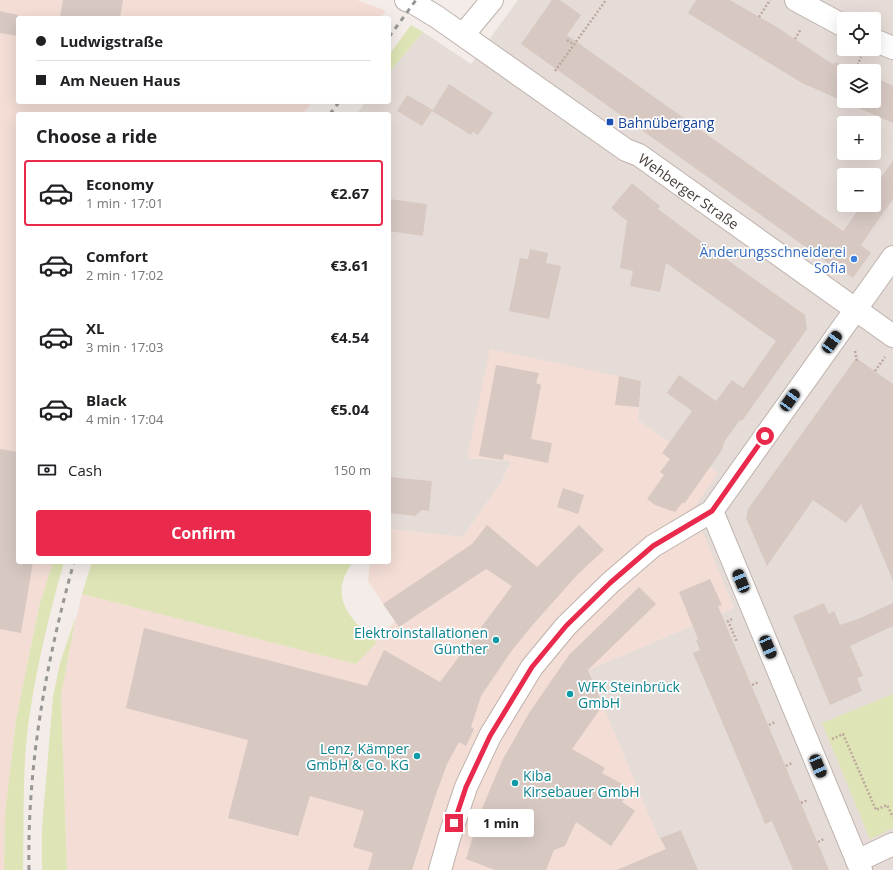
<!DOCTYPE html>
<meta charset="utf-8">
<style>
body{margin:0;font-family:"Open Sans",sans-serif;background:#f6f6f6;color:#202124;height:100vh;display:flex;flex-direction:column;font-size:15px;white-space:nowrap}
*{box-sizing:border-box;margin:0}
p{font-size:13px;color:#757577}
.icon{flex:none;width:22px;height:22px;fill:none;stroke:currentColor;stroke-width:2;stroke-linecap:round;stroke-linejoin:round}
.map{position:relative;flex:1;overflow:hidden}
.drawer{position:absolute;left:16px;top:112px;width:375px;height:452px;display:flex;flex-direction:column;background:#fff;border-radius:4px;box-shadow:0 4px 16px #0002}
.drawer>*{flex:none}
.guide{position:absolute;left:16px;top:16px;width:375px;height:88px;border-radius:4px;box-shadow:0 4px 16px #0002;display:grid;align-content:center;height:88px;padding:0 20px;background:#fff}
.buttons{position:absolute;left:837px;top:12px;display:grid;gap:8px}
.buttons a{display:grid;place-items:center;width:44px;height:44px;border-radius:4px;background:#fff;box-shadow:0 4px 16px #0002;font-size:20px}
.end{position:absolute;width:18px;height:18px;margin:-9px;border:5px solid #e92a4c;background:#fff;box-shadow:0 0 0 2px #fff}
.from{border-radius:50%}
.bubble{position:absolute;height:28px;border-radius:4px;background:#fff;box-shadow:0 4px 16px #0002;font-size:13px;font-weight:700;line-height:28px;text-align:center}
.car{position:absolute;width:12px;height:24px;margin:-12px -6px;border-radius:5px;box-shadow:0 0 3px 1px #0007;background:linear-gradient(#222 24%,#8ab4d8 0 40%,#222 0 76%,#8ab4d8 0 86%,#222 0)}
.guide b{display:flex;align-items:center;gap:14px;height:38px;font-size:15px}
.guide b+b{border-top:1px solid #e0e0e0}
.guide i{width:10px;height:10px;background:#202124}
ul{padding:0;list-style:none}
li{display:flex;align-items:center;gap:12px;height:66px;margin:0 8px 6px;padding:0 12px;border:2px solid transparent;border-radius:4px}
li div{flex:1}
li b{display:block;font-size:15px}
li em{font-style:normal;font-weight:700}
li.active{border-color:#e92a4c}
li>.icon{width:36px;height:36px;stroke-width:1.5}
h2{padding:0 20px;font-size:18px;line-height:48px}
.pay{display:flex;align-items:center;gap:10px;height:44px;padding:0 20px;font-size:15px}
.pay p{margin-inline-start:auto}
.button{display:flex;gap:8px;margin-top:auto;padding:8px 20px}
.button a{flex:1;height:46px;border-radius:4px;background:#e92a4c;color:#fff;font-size:16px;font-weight:700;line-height:46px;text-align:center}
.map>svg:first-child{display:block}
.residential{fill:#e6dcd7;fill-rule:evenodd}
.commercial{fill:#f3ddd5}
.green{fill:#dee4b5}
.building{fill:#d7c8c2}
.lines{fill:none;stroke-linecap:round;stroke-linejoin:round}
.minor-casing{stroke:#beb2ac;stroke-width:24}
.path{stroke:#bea89e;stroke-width:2.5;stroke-dasharray:2 2;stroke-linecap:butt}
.minor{stroke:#fff;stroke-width:22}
.rail{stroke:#979797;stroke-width:3;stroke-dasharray:5 5;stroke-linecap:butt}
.route{stroke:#e92a4c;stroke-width:5}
.transit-dot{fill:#1a4fb4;stroke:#fff;stroke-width:1.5}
.shop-dot{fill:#3f7fe0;stroke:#fff;stroke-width:1.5}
.culture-dot{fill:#0f9aa8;stroke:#fff;stroke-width:1.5}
.labels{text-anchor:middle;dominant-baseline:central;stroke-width:3.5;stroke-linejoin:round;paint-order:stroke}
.transit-label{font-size:14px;fill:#164399;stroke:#fff;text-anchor:start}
.street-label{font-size:14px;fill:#463c38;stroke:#fff}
.shop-label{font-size:14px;fill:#366cbe;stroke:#fff;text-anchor:end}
.culture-label{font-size:14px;fill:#0d838f;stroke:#fff;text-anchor:end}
</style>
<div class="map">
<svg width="893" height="870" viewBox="0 0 893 870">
<rect width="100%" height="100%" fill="#f3ece8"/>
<path class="residential" d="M 518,0 L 893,0 L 893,870 L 698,870 L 681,830 L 660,838 L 659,840 L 588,670 L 734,608 L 697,520 L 666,440 L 638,420 L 641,381 L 467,458 L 511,461 L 502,481 L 463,537 L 389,529 L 389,114 L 356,114 L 366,102 L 389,102 L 389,73 L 423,32 L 471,64 ZM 844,19 L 874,19 L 874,49 L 844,49 ZM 844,71 L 874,71 L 874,101 L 844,101 ZM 844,123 L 874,123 L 874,153 L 844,153 ZM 844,175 L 874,175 L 874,205 L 844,205 Z"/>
<path class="commercial" d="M 0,0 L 357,0 L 386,11 L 380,18 L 18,18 L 18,102 L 312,102 L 303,114 L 18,114 L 18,562 L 53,562 L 39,607 L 16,720 L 5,814 L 4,870 L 0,870 Z
M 490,349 L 641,381 L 638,420 L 666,440 L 683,448 L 718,473 L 693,509 L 734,608 L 588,670 L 659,839 L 681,830 L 698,870 L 67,870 L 61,695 L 71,641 L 82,594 L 356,664 L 395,621 L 368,581 L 370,562 L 389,562 L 389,529 L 463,537 L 502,481 L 511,461 L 467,458 Z"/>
<path class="green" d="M 411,25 L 423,32 L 389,73 L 389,55 Z
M 53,562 L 64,562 C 49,614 37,665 29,719 C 22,768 24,820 23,870 L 4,870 L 5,814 L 16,720 L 39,607 Z
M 92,562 L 353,562 C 327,596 350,620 377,642 L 356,664 L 82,594 Z
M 76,616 L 61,695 L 67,870 L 42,870 L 42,828 L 53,697 L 60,663 Z
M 893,694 L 893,828 L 870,839 L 822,723 Z"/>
<path class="building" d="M 63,0 L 123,0 L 120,18 L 60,18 Z
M 552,0 L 560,0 L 581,15 L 567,35 L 843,231 L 862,205 L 874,205 L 874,188 L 893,160 L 893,199 L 861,245 L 871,253 L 853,278 L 836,266 L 835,268 L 521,44 Z
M 696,0 L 730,0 L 775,26 L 834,65 L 835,62 L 859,71 L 844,71 L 844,101 L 874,101 L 874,77 L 893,86 L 893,123 L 802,83 L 688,13 Z
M 0,11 L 18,15 L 18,36 L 0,33 Z
M 449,84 L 493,113 L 478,135 L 473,132 L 471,135 L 432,111 L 422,126 L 397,111 L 407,95 L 433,110 Z
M 632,183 L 660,206 L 658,209 L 698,239 L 805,315 L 807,329 L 742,421 L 740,420 L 724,442 L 722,450 L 684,504 L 683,502 L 675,512 L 655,505 L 647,499 L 664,475 L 660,472 L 670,459 L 662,453 L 692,411 L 667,393 L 679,375 L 716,401 L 732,380 L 743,388 L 776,341 L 666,263 L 660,292 L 630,286 L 633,271 L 620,268 L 627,221 L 611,208 Z
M 389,199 L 427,204 L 423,236 L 389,231 Z
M 530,249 L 548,253 L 546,263 L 561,266 L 549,319 L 509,311 L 520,258 L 528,259 Z
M 856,358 L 893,384 L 893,581 L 861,504 L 846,523 L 813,500 L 767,566 L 746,518 L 748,509 Z
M 496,365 L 539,373 L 536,383 L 541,385 L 531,439 L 552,443 L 548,463 L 504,454 L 503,460 L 479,456 Z
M 619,376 L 641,381 L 639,407 L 615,405 Z
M 0,449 L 18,452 L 18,562 L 33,562 L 21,633 L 0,629 Z
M 389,477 L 432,481 L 429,511 L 422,510 L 415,516 L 389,513 Z
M 563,488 L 584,495 L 578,514 L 557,507 Z
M 487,525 L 537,567 L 579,525 L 604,550 L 578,574 L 530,628 L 510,653 L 481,696 L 471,727 L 474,729 L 466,746 L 459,742 L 447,764 L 435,797 L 412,870 L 368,870 L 373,853 L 353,847 L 364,811 L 310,796 L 298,836 L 228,818 L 248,740 L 126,708 L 144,628 L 367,686 L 384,650 L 440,682 L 512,586 L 486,569 L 399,627 L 383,604 L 472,544 Z
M 710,579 L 722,605 L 718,606 L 829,870 L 793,870 L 772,821 L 765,824 L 761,814 L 693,653 L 700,650 L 696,640 L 698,639 L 679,592 Z
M 639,587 L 656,604 L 588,670 L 603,705 L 572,749 L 605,768 L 602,773 L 624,785 L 629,792 L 622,802 L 635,811 L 611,846 L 576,822 L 565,846 L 554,850 L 546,870 L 495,870 L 466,859 L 480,814 L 491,787 L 503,759 L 529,713 L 569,655 Z
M 824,603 L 829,614 L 834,611 L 840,625 L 858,619 L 893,603 L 893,626 L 850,646 L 863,676 L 857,678 L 862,691 L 830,705 L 793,616 Z
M 681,830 L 698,870 L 617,870 L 666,849 L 660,838 Z"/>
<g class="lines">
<defs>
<g id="minor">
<path id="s1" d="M 406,0 L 414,3 L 437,17 L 626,150 L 639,155 L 893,336"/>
<path d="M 796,0 L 844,26"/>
<path d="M 463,35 L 492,0"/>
<path d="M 874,40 L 893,48"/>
<path d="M 712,511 L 861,870"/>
<path d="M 857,861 L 893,844"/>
<path d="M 440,870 L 450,835 L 466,787 L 490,736 L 532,667 L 566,626 L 610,583 L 653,546 L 712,511 L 893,257"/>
</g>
</defs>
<use href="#minor" class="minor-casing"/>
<path class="path" d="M 759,17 L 770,0
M 795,39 L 801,29
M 567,40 L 573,44
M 856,69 L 861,57
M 555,71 L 606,0
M 855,351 L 857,361
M 875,371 L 885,357
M 732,619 L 728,621 L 737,642
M 752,685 L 759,682
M 769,725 L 775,722
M 832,739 L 843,734 L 876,810 L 887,805 L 893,817
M 786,766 L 792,763
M 801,803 L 808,800
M 818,842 L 824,839"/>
<use href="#minor" class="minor"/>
<path class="rail" d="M 389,37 L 416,0
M 330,114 L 339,102
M 29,870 C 27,766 46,662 74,562"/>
</g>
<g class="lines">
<path class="route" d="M 454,823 L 466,787 L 490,736 L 532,667 L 566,626 L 610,583 L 653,546 L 712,511 L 765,436"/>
</g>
<rect class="transit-dot" x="606" y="118" width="8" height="8" rx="2"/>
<circle class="shop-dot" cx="854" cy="259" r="4"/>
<g class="culture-dot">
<circle cx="496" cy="640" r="4"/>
<circle cx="570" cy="694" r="4"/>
<circle cx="417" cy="756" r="4"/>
<circle cx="515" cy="783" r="4"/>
</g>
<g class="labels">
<g class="transit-label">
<text x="618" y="122">Bahnübergang</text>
</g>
<g class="street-label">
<text stroke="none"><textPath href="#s1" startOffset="342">Wehberger Straße</textPath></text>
</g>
<g class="shop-label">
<text x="846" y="251">Änderungsschneiderei<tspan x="846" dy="16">Sofia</tspan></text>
</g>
<g class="culture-label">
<text x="488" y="632">Elektroinstallationen<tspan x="488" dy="16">Günther</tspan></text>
<text x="578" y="686" text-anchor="start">WFK Steinbrück<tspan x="578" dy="16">GmbH</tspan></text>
<text x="409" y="748">Lenz, Kämper<tspan x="409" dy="16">GmbH &amp; Co. KG</tspan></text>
<text x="523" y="775" text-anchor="start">Kiba<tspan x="523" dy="16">Kirsebauer GmbH</tspan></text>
</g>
</g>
</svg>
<div class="buttons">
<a><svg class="icon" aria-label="locate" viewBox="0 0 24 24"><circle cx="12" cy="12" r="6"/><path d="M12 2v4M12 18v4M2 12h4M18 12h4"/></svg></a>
<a><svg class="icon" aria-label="layers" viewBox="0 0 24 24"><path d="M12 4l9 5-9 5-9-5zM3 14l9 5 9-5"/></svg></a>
<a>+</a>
<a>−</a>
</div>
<i class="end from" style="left:765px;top:436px"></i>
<i class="end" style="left:454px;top:823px"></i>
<div class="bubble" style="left:468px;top:809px;width:66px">1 min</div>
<i class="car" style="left:832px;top:342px;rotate:36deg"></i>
<i class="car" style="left:790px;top:400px;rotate:36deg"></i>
<i class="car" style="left:741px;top:581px;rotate:338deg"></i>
<i class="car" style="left:768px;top:647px;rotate:157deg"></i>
<i class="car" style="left:818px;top:766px;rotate:157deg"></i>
<div class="guide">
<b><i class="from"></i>Ludwigstraße</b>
<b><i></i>Am Neuen Haus</b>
</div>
<section class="drawer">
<h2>Choose a ride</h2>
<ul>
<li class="active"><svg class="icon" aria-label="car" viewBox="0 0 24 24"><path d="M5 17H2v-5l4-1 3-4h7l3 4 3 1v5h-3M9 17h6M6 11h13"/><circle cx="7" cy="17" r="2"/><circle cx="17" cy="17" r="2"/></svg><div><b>Economy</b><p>1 min · 17:01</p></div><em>€2.67</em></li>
<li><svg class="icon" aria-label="car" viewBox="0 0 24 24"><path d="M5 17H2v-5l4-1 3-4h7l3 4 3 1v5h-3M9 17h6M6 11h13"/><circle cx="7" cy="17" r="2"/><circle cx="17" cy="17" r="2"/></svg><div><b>Comfort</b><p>2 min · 17:02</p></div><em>€3.61</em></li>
<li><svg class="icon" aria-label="car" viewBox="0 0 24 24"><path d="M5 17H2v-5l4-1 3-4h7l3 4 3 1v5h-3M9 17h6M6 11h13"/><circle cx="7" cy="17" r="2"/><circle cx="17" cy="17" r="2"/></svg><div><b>XL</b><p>3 min · 17:03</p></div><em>€4.54</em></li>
<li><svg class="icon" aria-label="car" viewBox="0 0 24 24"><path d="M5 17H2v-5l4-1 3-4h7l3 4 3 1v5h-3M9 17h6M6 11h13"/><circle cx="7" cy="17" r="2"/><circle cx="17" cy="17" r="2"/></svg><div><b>Black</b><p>4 min · 17:04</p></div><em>€5.04</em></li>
</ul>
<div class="pay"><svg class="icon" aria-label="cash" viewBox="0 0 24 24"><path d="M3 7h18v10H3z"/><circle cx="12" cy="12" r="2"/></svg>Cash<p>150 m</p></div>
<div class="button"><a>Confirm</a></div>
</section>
</div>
